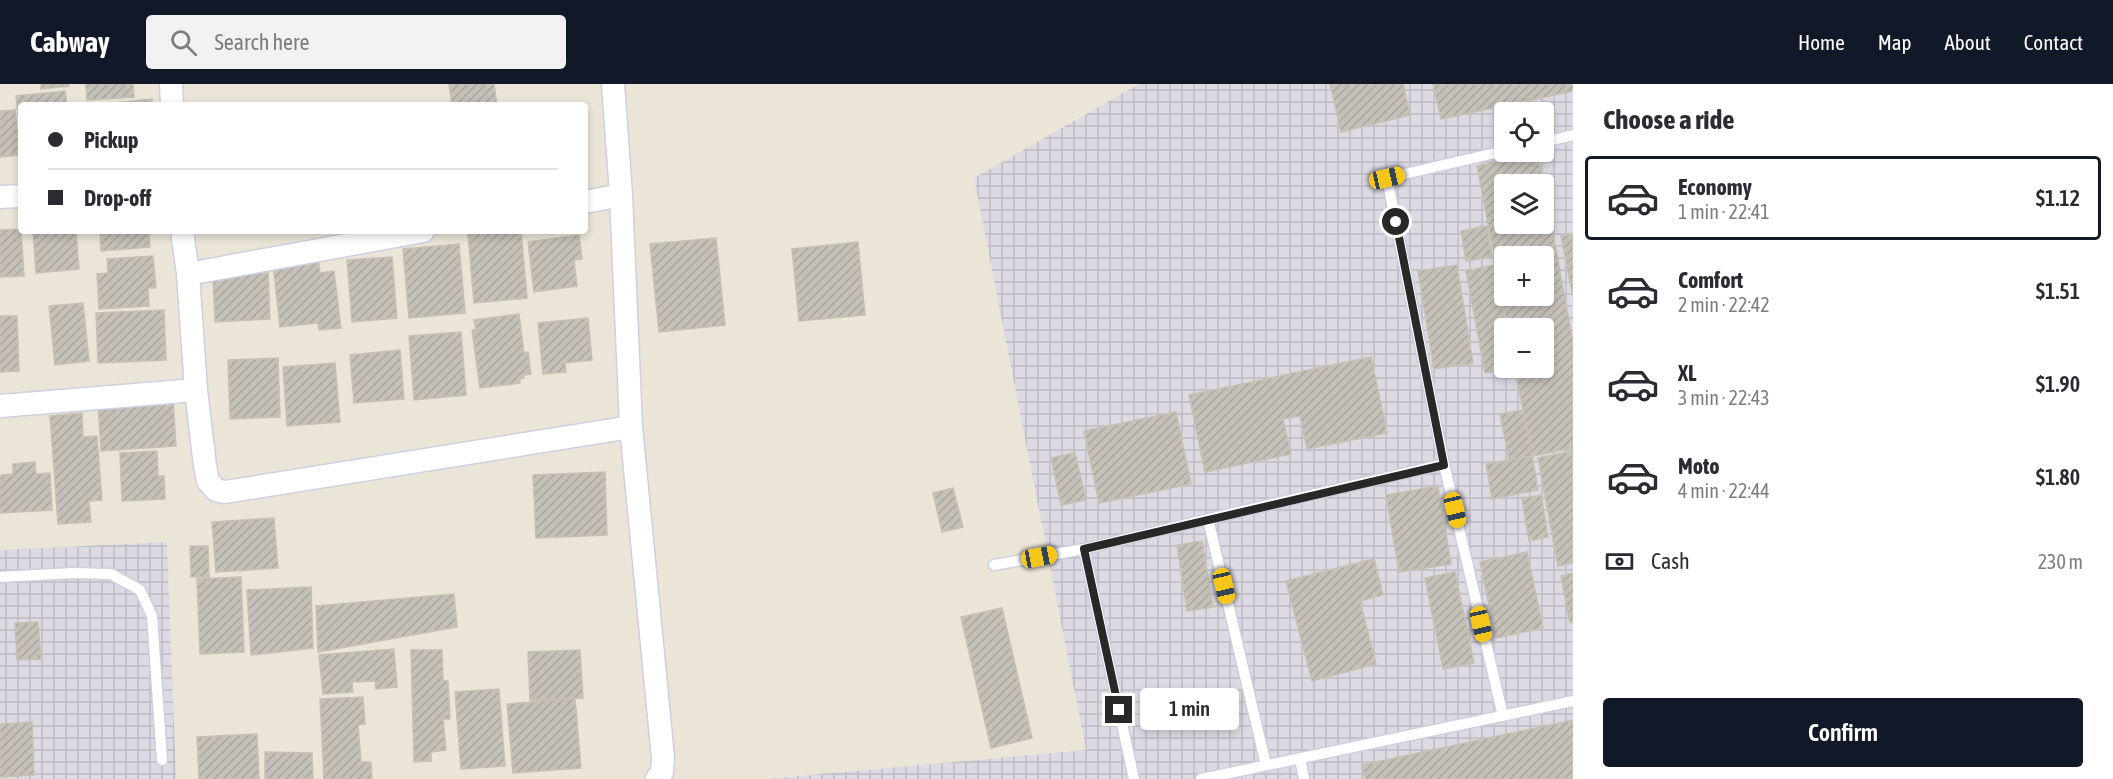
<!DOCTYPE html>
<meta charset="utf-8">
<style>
body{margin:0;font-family:"Asap Condensed",sans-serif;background:#f2f2f3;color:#2b2b33;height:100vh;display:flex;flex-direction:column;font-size:22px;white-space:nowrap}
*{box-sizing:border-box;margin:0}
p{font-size:20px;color:#7c7c81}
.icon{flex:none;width:33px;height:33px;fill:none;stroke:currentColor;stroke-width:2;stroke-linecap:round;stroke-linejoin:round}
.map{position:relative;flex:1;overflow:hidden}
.details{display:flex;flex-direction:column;background:#fff;width:540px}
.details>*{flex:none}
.top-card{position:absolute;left:18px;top:18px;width:570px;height:132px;border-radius:6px;box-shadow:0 3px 9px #0003;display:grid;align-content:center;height:132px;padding:0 30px;background:#fff}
.fabs{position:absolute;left:1494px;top:18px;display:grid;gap:12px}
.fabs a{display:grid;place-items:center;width:60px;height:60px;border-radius:6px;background:#fff;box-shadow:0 3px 9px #0003;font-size:30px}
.end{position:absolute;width:27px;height:27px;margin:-14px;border:8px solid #282828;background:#fff;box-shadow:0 0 0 3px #fff}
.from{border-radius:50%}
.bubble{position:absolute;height:42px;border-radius:6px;background:#fff;box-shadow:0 3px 9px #0003;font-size:20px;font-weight:600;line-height:42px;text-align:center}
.car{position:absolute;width:18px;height:36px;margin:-18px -9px;border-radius:8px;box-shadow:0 0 4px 2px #0007;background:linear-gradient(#f5c518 24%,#345 0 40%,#f5c518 0 76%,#345 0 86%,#f5c518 0)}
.top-card b{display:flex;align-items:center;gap:21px;height:57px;font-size:22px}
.top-card b+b{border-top:2px solid #e1e1e2}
.top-card i{width:15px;height:15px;background:#2b2b33}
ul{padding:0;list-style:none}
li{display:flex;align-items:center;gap:18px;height:84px;margin:0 12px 9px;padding:0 18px;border:3px solid transparent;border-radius:6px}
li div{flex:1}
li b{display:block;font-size:22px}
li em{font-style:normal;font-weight:600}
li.active{border-color:#111827}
li>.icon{width:54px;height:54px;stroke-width:1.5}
h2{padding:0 30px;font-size:27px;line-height:72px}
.pay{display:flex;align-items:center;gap:15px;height:66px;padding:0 30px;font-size:22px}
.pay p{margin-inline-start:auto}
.cta{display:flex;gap:12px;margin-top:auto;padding:12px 30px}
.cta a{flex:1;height:69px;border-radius:6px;background:#111827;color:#fff;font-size:24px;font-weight:600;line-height:69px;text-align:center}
header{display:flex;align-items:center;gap:36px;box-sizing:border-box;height:84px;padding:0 30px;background:#111827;color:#fff}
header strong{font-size:28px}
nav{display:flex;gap:33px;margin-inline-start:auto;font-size:21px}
.search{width:420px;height:54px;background:#f2f2f3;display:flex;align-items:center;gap:15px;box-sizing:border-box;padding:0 21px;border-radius:6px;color:#7c7c81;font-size:22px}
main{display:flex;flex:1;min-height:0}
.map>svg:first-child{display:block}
.industrial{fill:url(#industrial-grid);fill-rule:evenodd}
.building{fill:url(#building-hatch);stroke:#c6c1b2;stroke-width:1.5;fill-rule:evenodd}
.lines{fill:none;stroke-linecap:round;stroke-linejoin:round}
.service-casing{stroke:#cecfe1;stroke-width:13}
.minor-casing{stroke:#cecfe1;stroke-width:25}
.service{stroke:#fff;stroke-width:10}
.minor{stroke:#fff;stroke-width:22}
.route{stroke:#282828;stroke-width:8}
</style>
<header>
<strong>Cabway</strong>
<div class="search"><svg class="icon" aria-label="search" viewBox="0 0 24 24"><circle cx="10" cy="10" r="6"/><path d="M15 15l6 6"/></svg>Search here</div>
<nav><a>Home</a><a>Map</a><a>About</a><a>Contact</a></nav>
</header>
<main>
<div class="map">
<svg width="1573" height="695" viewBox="0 0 1573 695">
<defs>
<pattern id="industrial-grid" width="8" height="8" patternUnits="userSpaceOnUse" patternTransform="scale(1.5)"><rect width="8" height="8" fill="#dddae3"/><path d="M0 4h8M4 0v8" fill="none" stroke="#bebbc3"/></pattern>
<pattern id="building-hatch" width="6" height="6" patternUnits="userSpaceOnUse" patternTransform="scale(1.5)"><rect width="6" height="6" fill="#c6c1b8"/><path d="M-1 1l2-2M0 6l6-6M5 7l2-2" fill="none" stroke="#aaa69e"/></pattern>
</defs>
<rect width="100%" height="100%" fill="#ebe5d8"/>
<path class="industrial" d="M 1139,0 L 1573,0 L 1573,695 L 766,695 L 1086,666 L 974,94 ZM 1504,28 L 1544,28 L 1544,68 L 1504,68 ZM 1504,100 L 1544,100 L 1544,140 L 1504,140 ZM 1504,172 L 1544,172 L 1544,212 L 1504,212 ZM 1504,244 L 1544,244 L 1544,284 L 1504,284 Z
M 167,458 L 176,695 L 0,695 L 0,466 Z"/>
<path class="building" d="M 41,0 L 68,0 L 69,2 L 41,5 Z
M 86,0 L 133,0 L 134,13 L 87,16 Z
M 449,0 L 494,0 L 497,21 L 452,21 Z
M 1330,0 L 1403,0 L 1410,31 L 1341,48 Z
M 1433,0 L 1573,0 L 1573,7 L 1441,35 Z
M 65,7 L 67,21 L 21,21 L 21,56 L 16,12 Z
M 152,15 L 152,21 L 116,21 L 115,19 Z
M 15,26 L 20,71 L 0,73 L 0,27 Z
M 1537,70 L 1543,100 L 1504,100 L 1504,140 L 1544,140 L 1544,102 L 1573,258 L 1573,364 L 1532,372 L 1515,284 L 1544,284 L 1544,244 L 1508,244 L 1477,82 ZM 1504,172 L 1544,172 L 1544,212 L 1504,212 Z
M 1487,142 L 1492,173 L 1466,177 L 1461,147 Z
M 21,145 L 24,192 L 0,193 L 0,146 Z
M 33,147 L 76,147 L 79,185 L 36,189 Z
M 100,147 L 149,147 L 150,163 L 101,167 Z
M 506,147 L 521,147 L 527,214 L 474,219 L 468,151 Z
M 1573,150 L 1573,213 L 1561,152 Z
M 579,151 L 582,175 L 574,176 L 577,202 L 534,208 L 528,158 Z
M 716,154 L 725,241 L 659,248 L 650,160 Z
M 858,158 L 865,231 L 799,237 L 792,165 Z
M 459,160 L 465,229 L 409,234 L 403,165 Z
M 153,172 L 156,204 L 148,204 L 149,222 L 99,225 L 97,190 L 108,189 L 107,175 Z
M 392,173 L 397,234 L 352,238 L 347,176 Z
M 318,175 L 320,189 L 334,187 L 341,244 L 319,246 L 318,239 L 280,243 L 273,180 Z
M 1457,181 L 1473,279 L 1434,285 L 1418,187 Z
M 1495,181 L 1506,244 L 1504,244 L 1504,284 L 1513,284 L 1485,289 L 1466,187 Z
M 268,188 L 270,235 L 215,238 L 213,191 Z
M 83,219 L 89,277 L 55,281 L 49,222 Z
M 164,226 L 166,276 L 98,279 L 96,229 Z
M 519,230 L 524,269 L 528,268 L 531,290 L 523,291 L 524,294 L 520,295 L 520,299 L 480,304 L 472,246 L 476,245 L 474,236 Z
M 0,232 L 17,232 L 19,287 L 0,288 Z
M 588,234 L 592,276 L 565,279 L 566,288 L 543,290 L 538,239 Z
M 461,248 L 466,311 L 414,316 L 409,252 Z
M 400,266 L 404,315 L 354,319 L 350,271 Z
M 1371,273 L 1387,349 L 1307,365 L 1300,332 L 1283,335 L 1291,370 L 1205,388 L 1189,311 Z
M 278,274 L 280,333 L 230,335 L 228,276 Z
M 335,279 L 340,338 L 287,342 L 283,283 Z
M 173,315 L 176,362 L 101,367 L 98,319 Z
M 1523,326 L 1532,372 L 1509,376 L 1500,330 Z
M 1176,328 L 1191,400 L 1099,419 L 1084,347 Z
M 82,329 L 83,353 L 97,352 L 102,416 L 89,417 L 91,438 L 58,440 L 50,332 Z
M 157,367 L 158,392 L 164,392 L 165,415 L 122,417 L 120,369 Z
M 1573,367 L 1573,479 L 1558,482 L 1538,374 Z
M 1075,369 L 1086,416 L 1061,421 L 1051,374 Z
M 1532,372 L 1538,406 L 1492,415 L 1486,380 Z
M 35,378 L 36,390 L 50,389 L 52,426 L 0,429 L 0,391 L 13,390 L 13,380 Z
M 605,388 L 607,451 L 536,454 L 533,391 Z
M 1438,402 L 1451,480 L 1399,488 L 1386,411 Z
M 953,404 L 963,443 L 942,448 L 933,409 Z
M 1541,411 L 1548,453 L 1529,457 L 1522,414 Z
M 274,434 L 278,484 L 216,488 L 212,438 Z
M 1202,457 L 1213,523 L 1187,527 L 1177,461 Z
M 190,462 L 208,462 L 209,493 L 191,493 Z
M 1527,468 L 1543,544 L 1496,554 L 1480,478 Z
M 1374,475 L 1383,511 L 1360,517 L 1376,580 L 1312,597 L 1286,497 Z
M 1455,488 L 1474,579 L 1443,585 L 1425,494 Z
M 1573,489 L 1573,538 L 1570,539 L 1561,492 Z
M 241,493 L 244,568 L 200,570 L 197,495 Z
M 311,503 L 313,564 L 251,571 L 247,506 Z
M 454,510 L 457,543 L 318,568 L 316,522 Z
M 1002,524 L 1032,654 L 991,664 L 961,533 Z
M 38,538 L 41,575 L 17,576 L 15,539 Z
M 394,565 L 397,603 L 376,605 L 375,597 L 352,598 L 353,608 L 323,610 L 319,571 Z
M 411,566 L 442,566 L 443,596 L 448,597 L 450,635 L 443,635 L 446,666 L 431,668 L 431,677 L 414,678 Z
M 580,566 L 583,614 L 530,616 L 528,568 Z
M 499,605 L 505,682 L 461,685 L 455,608 Z
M 363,613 L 365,640 L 358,641 L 361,678 L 371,678 L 372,695 L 324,695 L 320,615 Z
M 575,614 L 581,684 L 513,689 L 507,620 Z
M 1573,636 L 1573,695 L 1365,695 L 1362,681 Z
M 32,638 L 34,691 L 0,693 L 0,640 Z
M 257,650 L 259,695 L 199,695 L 197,653 Z
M 265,668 L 312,669 L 313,695 L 265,695 Z"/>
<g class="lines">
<defs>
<path id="service" d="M 1544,58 L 1573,51
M 1444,380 L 1387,94 L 1504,67
M 1208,435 L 1444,380 L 1503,632
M 994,481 L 1084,465
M 0,493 L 73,489 L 111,490 L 140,506 L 152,532 L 162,676
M 1300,674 L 1304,695
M 1134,695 L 1084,465 L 1208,435 L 1266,681
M 1201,695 L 1573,617"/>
<path id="minor" d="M 171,0 L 172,21
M 613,0 L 621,111 L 631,343 L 663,674 L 662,688 L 657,695
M 0,113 L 21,112
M 585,118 L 621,111
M 182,147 L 188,190 L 423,147
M 188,190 L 196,306 L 205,382 L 208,397 L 216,406 L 225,408 L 631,343
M 0,322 L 196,306"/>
</defs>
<use href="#service" class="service-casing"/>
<use href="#minor" class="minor-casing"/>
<use href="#service" class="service"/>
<use href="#minor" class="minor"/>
</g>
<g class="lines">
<path class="route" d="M 1119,626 L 1084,465 L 1444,381 L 1396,138"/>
</g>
</svg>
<div class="fabs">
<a><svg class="icon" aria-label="locate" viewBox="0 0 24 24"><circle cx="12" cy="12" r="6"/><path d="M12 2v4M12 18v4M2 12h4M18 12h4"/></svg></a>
<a><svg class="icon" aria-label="layers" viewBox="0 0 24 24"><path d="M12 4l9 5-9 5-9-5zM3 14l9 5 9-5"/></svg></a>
<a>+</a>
<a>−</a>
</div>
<i class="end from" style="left:1396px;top:138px"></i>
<i class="end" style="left:1119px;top:626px"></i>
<div class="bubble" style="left:1140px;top:604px;width:99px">1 min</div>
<i class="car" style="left:1387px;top:94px;rotate:77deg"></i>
<i class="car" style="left:1455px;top:426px;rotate:167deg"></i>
<i class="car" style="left:1039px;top:473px;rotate:79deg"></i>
<i class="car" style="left:1224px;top:502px;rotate:167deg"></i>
<i class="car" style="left:1481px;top:540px;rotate:167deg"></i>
<div class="top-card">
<b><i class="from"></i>Pickup</b>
<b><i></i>Drop-off</b>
</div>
</div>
<section class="details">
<h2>Choose a ride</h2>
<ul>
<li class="active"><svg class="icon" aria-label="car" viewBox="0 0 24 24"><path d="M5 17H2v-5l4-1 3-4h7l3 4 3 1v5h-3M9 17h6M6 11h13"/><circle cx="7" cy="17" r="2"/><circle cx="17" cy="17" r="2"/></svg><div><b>Economy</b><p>1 min · 22:41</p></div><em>$1.12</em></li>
<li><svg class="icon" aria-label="car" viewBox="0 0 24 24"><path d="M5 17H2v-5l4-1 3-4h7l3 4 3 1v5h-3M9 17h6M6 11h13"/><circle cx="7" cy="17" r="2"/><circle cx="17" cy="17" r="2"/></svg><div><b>Comfort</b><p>2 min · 22:42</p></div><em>$1.51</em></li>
<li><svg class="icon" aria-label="car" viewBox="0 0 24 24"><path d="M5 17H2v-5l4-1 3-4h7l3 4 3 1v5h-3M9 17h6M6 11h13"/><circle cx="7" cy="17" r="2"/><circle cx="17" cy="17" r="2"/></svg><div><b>XL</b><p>3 min · 22:43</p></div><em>$1.90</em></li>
<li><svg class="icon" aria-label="car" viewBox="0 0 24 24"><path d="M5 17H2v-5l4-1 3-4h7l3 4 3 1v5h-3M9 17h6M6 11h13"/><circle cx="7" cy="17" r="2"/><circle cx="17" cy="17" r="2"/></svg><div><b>Moto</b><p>4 min · 22:44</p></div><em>$1.80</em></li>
</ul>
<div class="pay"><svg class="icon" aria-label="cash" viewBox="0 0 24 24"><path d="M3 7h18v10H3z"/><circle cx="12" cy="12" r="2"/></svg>Cash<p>230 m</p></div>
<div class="cta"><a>Confirm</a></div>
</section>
</main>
